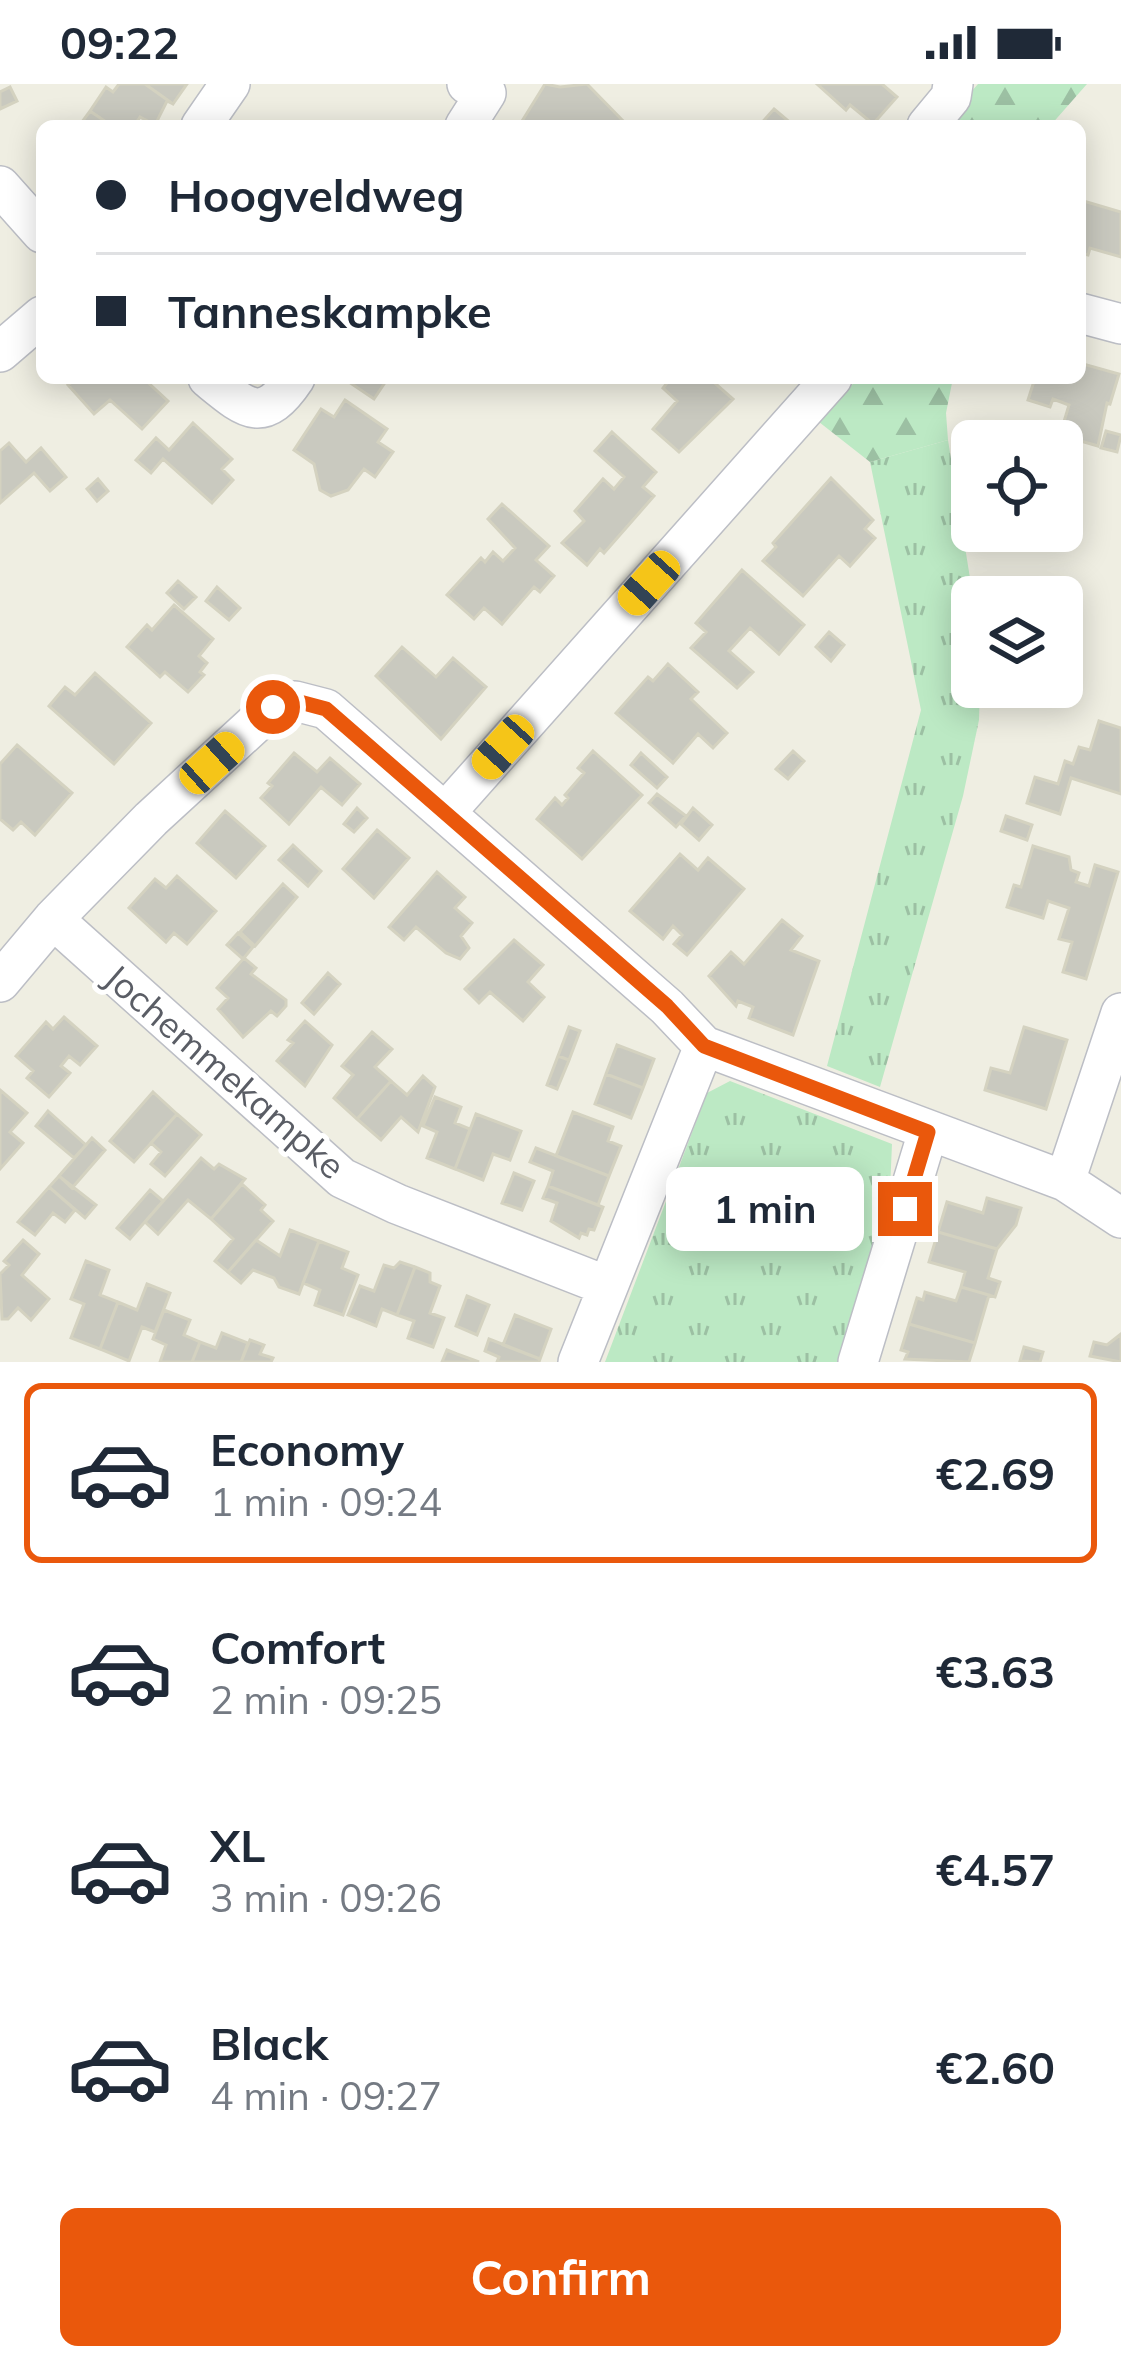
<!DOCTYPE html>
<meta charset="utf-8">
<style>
body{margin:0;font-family:Mulish,sans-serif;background:#f6f6f7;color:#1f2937;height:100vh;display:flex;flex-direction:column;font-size:45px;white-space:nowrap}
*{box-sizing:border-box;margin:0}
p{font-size:39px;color:#747a83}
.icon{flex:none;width:66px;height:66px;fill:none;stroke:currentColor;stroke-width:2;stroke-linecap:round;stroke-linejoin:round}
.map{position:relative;height:1278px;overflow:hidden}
.sheet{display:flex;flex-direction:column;background:#fff;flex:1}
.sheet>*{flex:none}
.guide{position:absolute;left:36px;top:36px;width:1050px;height:264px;border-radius:18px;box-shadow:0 6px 30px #0003;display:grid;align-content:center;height:264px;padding:0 60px;background:#fff}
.tools{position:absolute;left:951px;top:336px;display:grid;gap:24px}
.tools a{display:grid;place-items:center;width:132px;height:132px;border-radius:18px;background:#fff;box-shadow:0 6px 30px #0003;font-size:60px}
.end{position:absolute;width:54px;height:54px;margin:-27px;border:15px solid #ea580c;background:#fff;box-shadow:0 0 0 6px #fff}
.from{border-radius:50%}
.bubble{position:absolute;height:84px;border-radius:18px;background:#fff;box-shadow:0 6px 30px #0003;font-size:39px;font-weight:700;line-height:84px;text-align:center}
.car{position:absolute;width:36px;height:72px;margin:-36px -18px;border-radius:15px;box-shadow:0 0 9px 3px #0007;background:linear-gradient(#f5c518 24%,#345 0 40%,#f5c518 0 76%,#345 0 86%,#f5c518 0)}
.guide b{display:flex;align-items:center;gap:42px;height:114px;font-size:45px}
.guide b+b{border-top:3px solid #e0e1e3}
.guide i{width:30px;height:30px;background:#1f2937}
ul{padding:21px 0 0;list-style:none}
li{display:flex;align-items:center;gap:36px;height:180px;margin:0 24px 18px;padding:0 36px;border:6px solid transparent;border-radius:18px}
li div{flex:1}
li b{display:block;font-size:45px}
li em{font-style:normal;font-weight:700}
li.active{border-color:#ea580c}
li>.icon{width:108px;height:108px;stroke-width:1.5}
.primary-button{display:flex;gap:24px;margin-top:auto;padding:24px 60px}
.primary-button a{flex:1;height:138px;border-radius:18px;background:#ea580c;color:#fff;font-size:48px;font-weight:700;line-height:138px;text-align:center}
.status{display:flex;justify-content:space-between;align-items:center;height:84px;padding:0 60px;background:#fff;direction:ltr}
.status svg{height:33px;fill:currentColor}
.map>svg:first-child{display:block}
.grass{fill:url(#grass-tufts)}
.forest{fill:url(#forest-firs)}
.building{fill:#c9c9bf;stroke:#d4d2c0;stroke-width:3}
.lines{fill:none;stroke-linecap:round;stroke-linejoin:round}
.minor-casing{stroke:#bcbec5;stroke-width:42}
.minor{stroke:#fff;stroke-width:39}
.route{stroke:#ea580c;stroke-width:15}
.labels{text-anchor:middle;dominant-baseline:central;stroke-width:10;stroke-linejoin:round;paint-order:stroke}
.street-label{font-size:36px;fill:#5a5d65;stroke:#fff}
</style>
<div class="status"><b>09:22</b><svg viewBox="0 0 49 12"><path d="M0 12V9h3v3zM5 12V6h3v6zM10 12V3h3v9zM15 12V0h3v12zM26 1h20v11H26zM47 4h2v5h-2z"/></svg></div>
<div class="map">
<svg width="1121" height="1278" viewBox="0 0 1121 1278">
<defs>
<pattern id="grass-tufts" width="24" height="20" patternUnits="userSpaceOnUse" patternTransform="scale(3)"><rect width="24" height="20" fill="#bce9c4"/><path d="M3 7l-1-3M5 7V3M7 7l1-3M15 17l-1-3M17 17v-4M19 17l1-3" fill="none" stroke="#9cc0a3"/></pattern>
<pattern id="forest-firs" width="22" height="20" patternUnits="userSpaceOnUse" patternTransform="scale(3)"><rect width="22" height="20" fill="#bce9c4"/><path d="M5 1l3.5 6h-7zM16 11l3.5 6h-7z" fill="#9cc0a3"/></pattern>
</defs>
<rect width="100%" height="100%" fill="#efeee2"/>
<path class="grass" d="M 948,356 L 973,513 L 972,603 L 980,603 L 979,636 L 963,712 L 880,1003 L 827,982 L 921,626 L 870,378 Z
M 730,997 L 892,1060 L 890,1106 L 837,1278 L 605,1278 L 707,1009 Z"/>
<path class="forest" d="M 978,0 L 1087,0 L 1050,42 L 941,42 Z
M 858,294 L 953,294 L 946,329 L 948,356 L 870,378 L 819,338 Z"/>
<path class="building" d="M 119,0 L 145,0 L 173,20 L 167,17 L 155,41 L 140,33 L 134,42 L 112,42 L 90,27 L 106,3 L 113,8 Z
M 145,0 L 187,0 L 173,20 Z
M 545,0 L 560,3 L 587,0 L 628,42 L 519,42 Z
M 817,0 L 882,0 L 897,13 L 873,40 L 850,21 L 846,26 Z
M 10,3 L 17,17 L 0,25 L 0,8 Z
M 774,25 L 792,40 L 794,42 L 759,42 Z
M 90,27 L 112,42 L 79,42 Z
M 1080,116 L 1121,128 L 1121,173 L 1090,164 L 1088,171 L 1080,169 Z
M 1080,274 L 1083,280 L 1119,290 L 1110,320 L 1107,319 L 1098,362 L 1060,351 L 1069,321 L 1053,315 L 1050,323 L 1028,316 L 1035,294 L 1080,294 Z
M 76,294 L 143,294 L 168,317 L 142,345 L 110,316 L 94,330 L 68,301 Z
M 343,294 L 388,294 L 374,315 Z
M 671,294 L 709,294 L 733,315 L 679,368 L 653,345 L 677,317 L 663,304 Z
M 345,316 L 387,345 L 378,358 L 393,368 L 375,393 L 364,385 L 348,406 L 331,412 L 320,406 L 314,380 L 294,366 L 321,325 L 334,333 Z
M 193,339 L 232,375 L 222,385 L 233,396 L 212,419 L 163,375 L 151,389 L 136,376 L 156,354 L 169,366 Z
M 1106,347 L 1121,351 L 1117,368 L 1101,364 Z
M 612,348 L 656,388 L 643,403 L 654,412 L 604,469 L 600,465 L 587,481 L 562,459 L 584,437 L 575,427 L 603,395 L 614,405 L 624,393 L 595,367 Z
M 9,359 L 26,378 L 41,364 L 66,393 L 50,407 L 34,389 L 0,419 L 0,367 Z
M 831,394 L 873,436 L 865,445 L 875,454 L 850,482 L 839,472 L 803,512 L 763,477 L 776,463 L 773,459 Z
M 98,395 L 108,407 L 97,417 L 87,405 Z
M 502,420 L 549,462 L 536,476 L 554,492 L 540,508 L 534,503 L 502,540 L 484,524 L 474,535 L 447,511 L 481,474 L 485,478 L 493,468 L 503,477 L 515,464 L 488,435 Z
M 742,486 L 804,541 L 779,570 L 750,544 L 729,567 L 753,588 L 737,604 L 691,564 L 706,548 L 696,539 Z
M 178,497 L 196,513 L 184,525 L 167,509 Z
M 217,503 L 240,524 L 229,536 L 206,517 Z
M 174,521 L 213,555 L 199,572 L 207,579 L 200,588 L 204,591 L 188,608 L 165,588 L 160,593 L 127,563 L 147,541 L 152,546 Z
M 829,548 L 844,561 L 831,577 L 816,563 Z
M 402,563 L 436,593 L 453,574 L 486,603 L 441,655 L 376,592 Z
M 668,580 L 698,608 L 691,615 L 727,649 L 713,664 L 698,650 L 673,679 L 616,629 L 648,593 L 653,597 Z
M 95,589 L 151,639 L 114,680 L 49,622 L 65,603 L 75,611 Z
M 1099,637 L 1121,644 L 1121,710 L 1071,694 L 1060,730 L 1027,719 L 1035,693 L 1058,700 L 1065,677 L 1073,680 L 1079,663 L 1090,666 Z
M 17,661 L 72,709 L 35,751 L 21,738 L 13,746 L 0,735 L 0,680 Z
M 593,667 L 642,711 L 582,775 L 537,735 L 555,714 L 562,721 L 568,714 L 565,711 L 584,689 L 578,684 Z
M 793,667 L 804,677 L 788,695 L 776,685 Z
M 294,669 L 317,688 L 330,674 L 360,700 L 342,721 L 321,703 L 289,740 L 261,714 L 272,702 L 268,699 Z
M 641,669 L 667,693 L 657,704 L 631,681 Z
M 657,710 L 686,732 L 676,743 L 649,719 Z
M 357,724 L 367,734 L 354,748 L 344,740 Z
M 693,724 L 712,741 L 699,756 L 681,740 Z
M 225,727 L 265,762 L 236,794 L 197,759 Z
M 1006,732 L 1032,741 L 1027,756 L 1001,747 Z
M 377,746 L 409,774 L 374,814 L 343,785 Z
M 293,761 L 321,787 L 308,802 L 279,776 Z
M 1033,762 L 1069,773 L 1071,786 L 1079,789 L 1076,798 L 1089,802 L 1095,781 L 1118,788 L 1086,895 L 1063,888 L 1072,858 L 1059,855 L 1069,824 L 1048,817 L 1043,834 L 1007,823 L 1014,801 L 1021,803 Z
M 680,770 L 698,786 L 708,774 L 744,805 L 687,871 L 674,860 L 682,851 L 673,842 L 663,855 L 630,827 Z
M 437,788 L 465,813 L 455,824 L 472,839 L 461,852 L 469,864 L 460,875 L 446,869 L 416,843 L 404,856 L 389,843 Z
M 177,792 L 216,827 L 187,860 L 174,849 L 166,858 L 129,824 L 155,795 L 166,804 Z
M 283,800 L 297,813 L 255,862 L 240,848 Z
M 782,836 L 802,852 L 791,866 L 819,877 L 793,951 L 749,934 L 753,923 L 738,917 L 736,922 L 709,892 L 731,868 L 744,880 Z
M 238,849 L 253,863 L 243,875 L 227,861 Z
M 514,856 L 543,881 L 528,898 L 544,913 L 523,937 L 490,908 L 479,919 L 465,905 Z
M 244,874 L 256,884 L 251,890 L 286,916 L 286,922 L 277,932 L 271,927 L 243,953 L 218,925 L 228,914 L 217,904 Z
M 328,889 L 340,900 L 314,930 L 302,919 Z
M 64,933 L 97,962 L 80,981 L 69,972 L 61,982 L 70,989 L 49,1013 L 27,994 L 33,987 L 16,972 L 46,938 L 53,945 Z
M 305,937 L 332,961 L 305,1002 L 277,977 L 293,959 L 288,956 Z
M 569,943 L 580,947 L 569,976 L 558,972 Z
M 1024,943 L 1067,956 L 1046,1025 L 985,1006 L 991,984 L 1010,989 Z
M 372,948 L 392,965 L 375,983 L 391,997 L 357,1035 L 334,1014 L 353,991 L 342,982 Z
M 617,961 L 654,975 L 643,1004 L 606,990 Z
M 558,972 L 569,976 L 557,1005 L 547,1001 Z
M 606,990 L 643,1004 L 631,1034 L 595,1020 Z
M 423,992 L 435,1003 L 418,1048 L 401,1033 L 381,1056 L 357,1035 L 391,997 L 407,1011 Z
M 0,1006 L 27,1029 L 10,1048 L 23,1059 L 0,1085 Z
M 153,1008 L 177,1030 L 134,1078 L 110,1057 Z
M 435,1013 L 461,1023 L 455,1039 L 470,1045 L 455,1085 L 427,1074 L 437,1048 L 423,1042 Z
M 48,1027 L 86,1061 L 74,1074 L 36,1042 Z
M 573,1028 L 613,1043 L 608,1057 L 621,1062 L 609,1092 L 556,1072 Z
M 177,1030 L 201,1051 L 165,1092 L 151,1080 L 161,1068 L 151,1059 Z
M 476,1030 L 521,1047 L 510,1076 L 493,1070 L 483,1096 L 455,1085 Z
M 92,1054 L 105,1066 L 72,1104 L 59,1092 Z
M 536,1064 L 609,1092 L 598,1121 L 548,1102 L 553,1087 L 530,1078 Z
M 201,1074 L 214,1085 L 219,1080 L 245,1095 L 211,1135 L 188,1116 L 158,1150 L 145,1138 Z
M 514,1089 L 534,1097 L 522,1126 L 502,1119 Z
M 59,1092 L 96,1121 L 85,1134 L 49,1103 Z
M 242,1100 L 265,1121 L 261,1126 L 273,1137 L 228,1188 L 215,1177 L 233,1155 L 211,1135 Z
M 548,1102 L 603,1123 L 594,1146 L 589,1145 L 587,1151 L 581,1149 L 579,1154 L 551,1137 L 557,1119 L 543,1114 Z
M 49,1103 L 75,1126 L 65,1138 L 53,1129 L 35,1151 L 18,1138 Z
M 150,1106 L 163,1117 L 130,1155 L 117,1144 Z
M 987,1114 L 1021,1124 L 1016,1141 L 997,1165 L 938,1148 L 947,1118 L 983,1129 Z
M 290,1146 L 319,1157 L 299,1210 L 279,1203 L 274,1194 L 253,1186 L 241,1199 L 228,1188 L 256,1156 L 280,1172 Z
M 938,1148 L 997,1165 L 988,1194 L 1000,1198 L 995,1213 L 961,1203 L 965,1188 L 929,1178 Z
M 23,1156 L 39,1170 L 22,1191 L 49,1215 L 31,1236 L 18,1224 L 8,1235 L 2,1235 L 0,1190 L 9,1181 L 4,1177 Z
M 319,1157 L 348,1168 L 342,1184 L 358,1191 L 343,1231 L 315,1221 L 320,1206 L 303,1199 Z
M 86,1177 L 109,1186 L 100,1211 L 118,1218 L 100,1265 L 71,1254 L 84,1220 L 71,1215 Z
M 400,1178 L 415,1183 L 397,1231 L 382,1225 L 376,1242 L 348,1231 L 360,1202 L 374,1207 L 384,1181 L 394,1184 Z
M 415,1183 L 430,1189 L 430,1198 L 440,1202 L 430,1229 L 444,1234 L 433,1263 L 408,1254 L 414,1237 L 397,1231 Z
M 147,1200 L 170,1209 L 155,1248 L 142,1243 L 129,1277 L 100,1265 L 118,1218 L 137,1226 Z
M 961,1203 L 989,1211 L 975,1259 L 909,1240 L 917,1214 L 923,1216 L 925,1208 L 956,1217 Z
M 467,1212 L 489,1221 L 477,1251 L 456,1242 Z
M 164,1226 L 190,1236 L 184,1251 L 200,1258 L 192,1278 L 160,1278 L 166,1261 L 153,1255 Z
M 515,1231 L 551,1245 L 540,1275 L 503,1261 Z
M 909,1240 L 975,1259 L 969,1278 L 905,1275 L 908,1268 L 901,1266 Z
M 222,1249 L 248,1259 L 241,1278 L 192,1278 L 200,1258 L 216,1264 Z
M 1121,1250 L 1121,1278 L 1090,1272 L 1094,1258 L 1107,1261 Z
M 489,1255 L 540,1275 L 539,1278 L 497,1278 L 499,1273 L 485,1267 Z
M 250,1256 L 264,1261 L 260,1270 L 273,1274 L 271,1278 L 241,1278 Z
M 1024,1263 L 1043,1268 L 1040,1278 L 1020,1277 Z
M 447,1266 L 457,1270 L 479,1278 L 442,1278 Z"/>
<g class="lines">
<defs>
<path id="minor" d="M 201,42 L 230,0
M 465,42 L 486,9 L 467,0
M 927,42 L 951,13 L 953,0
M 0,102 L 42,149
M 1080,229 L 1121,240
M 0,268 L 42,232
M 208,294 C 246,325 263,342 295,294
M 445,729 L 832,294
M 53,835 L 342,1094 L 397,1120 L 607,1202
M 0,898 L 53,835 L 151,735 L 273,623 L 295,617 L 326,625 L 667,923 L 704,962 L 1065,1097 L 1121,1134
M 1065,1097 L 1121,929
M 578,1278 L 704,962
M 858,1278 L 928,1048"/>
</defs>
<use href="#minor" class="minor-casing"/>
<use href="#minor" class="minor"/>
</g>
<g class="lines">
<path class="route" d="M 273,623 L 296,617 L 326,625 L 667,922 L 704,962 L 928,1048 L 905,1125"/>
</g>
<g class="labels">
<g class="street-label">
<text transform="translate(225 987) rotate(41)">Jochemmekampke</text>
</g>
</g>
</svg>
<div class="tools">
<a><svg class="icon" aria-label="locate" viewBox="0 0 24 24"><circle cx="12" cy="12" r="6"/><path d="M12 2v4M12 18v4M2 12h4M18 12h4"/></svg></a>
<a><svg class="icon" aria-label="layers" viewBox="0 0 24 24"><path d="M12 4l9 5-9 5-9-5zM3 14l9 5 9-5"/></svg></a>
</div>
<i class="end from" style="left:273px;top:623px"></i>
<i class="end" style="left:905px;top:1125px"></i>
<div class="bubble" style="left:666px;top:1083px;width:198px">1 min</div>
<i class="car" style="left:649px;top:499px;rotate:222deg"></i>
<i class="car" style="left:503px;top:663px;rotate:222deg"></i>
<i class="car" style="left:212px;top:679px;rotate:48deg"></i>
<div class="guide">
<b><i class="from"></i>Hoogveldweg</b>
<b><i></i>Tanneskampke</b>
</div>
</div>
<section class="sheet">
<ul>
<li class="active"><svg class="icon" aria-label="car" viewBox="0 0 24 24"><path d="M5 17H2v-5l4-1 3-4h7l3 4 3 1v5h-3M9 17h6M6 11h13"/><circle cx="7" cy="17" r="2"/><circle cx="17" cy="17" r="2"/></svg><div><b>Economy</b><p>1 min · 09:24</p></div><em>€2.69</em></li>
<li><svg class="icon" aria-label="car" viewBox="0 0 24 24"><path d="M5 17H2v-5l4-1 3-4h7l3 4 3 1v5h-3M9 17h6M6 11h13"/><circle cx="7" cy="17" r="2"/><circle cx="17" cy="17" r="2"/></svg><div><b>Comfort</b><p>2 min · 09:25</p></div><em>€3.63</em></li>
<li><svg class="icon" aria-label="car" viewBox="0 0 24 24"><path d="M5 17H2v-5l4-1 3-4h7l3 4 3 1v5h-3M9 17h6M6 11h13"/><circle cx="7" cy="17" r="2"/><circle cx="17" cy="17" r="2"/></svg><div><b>XL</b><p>3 min · 09:26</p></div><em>€4.57</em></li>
<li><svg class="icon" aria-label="car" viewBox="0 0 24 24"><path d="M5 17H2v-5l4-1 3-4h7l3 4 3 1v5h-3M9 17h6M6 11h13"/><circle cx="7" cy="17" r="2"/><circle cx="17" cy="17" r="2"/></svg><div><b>Black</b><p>4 min · 09:27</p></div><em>€2.60</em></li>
</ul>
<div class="primary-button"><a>Confirm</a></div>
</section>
